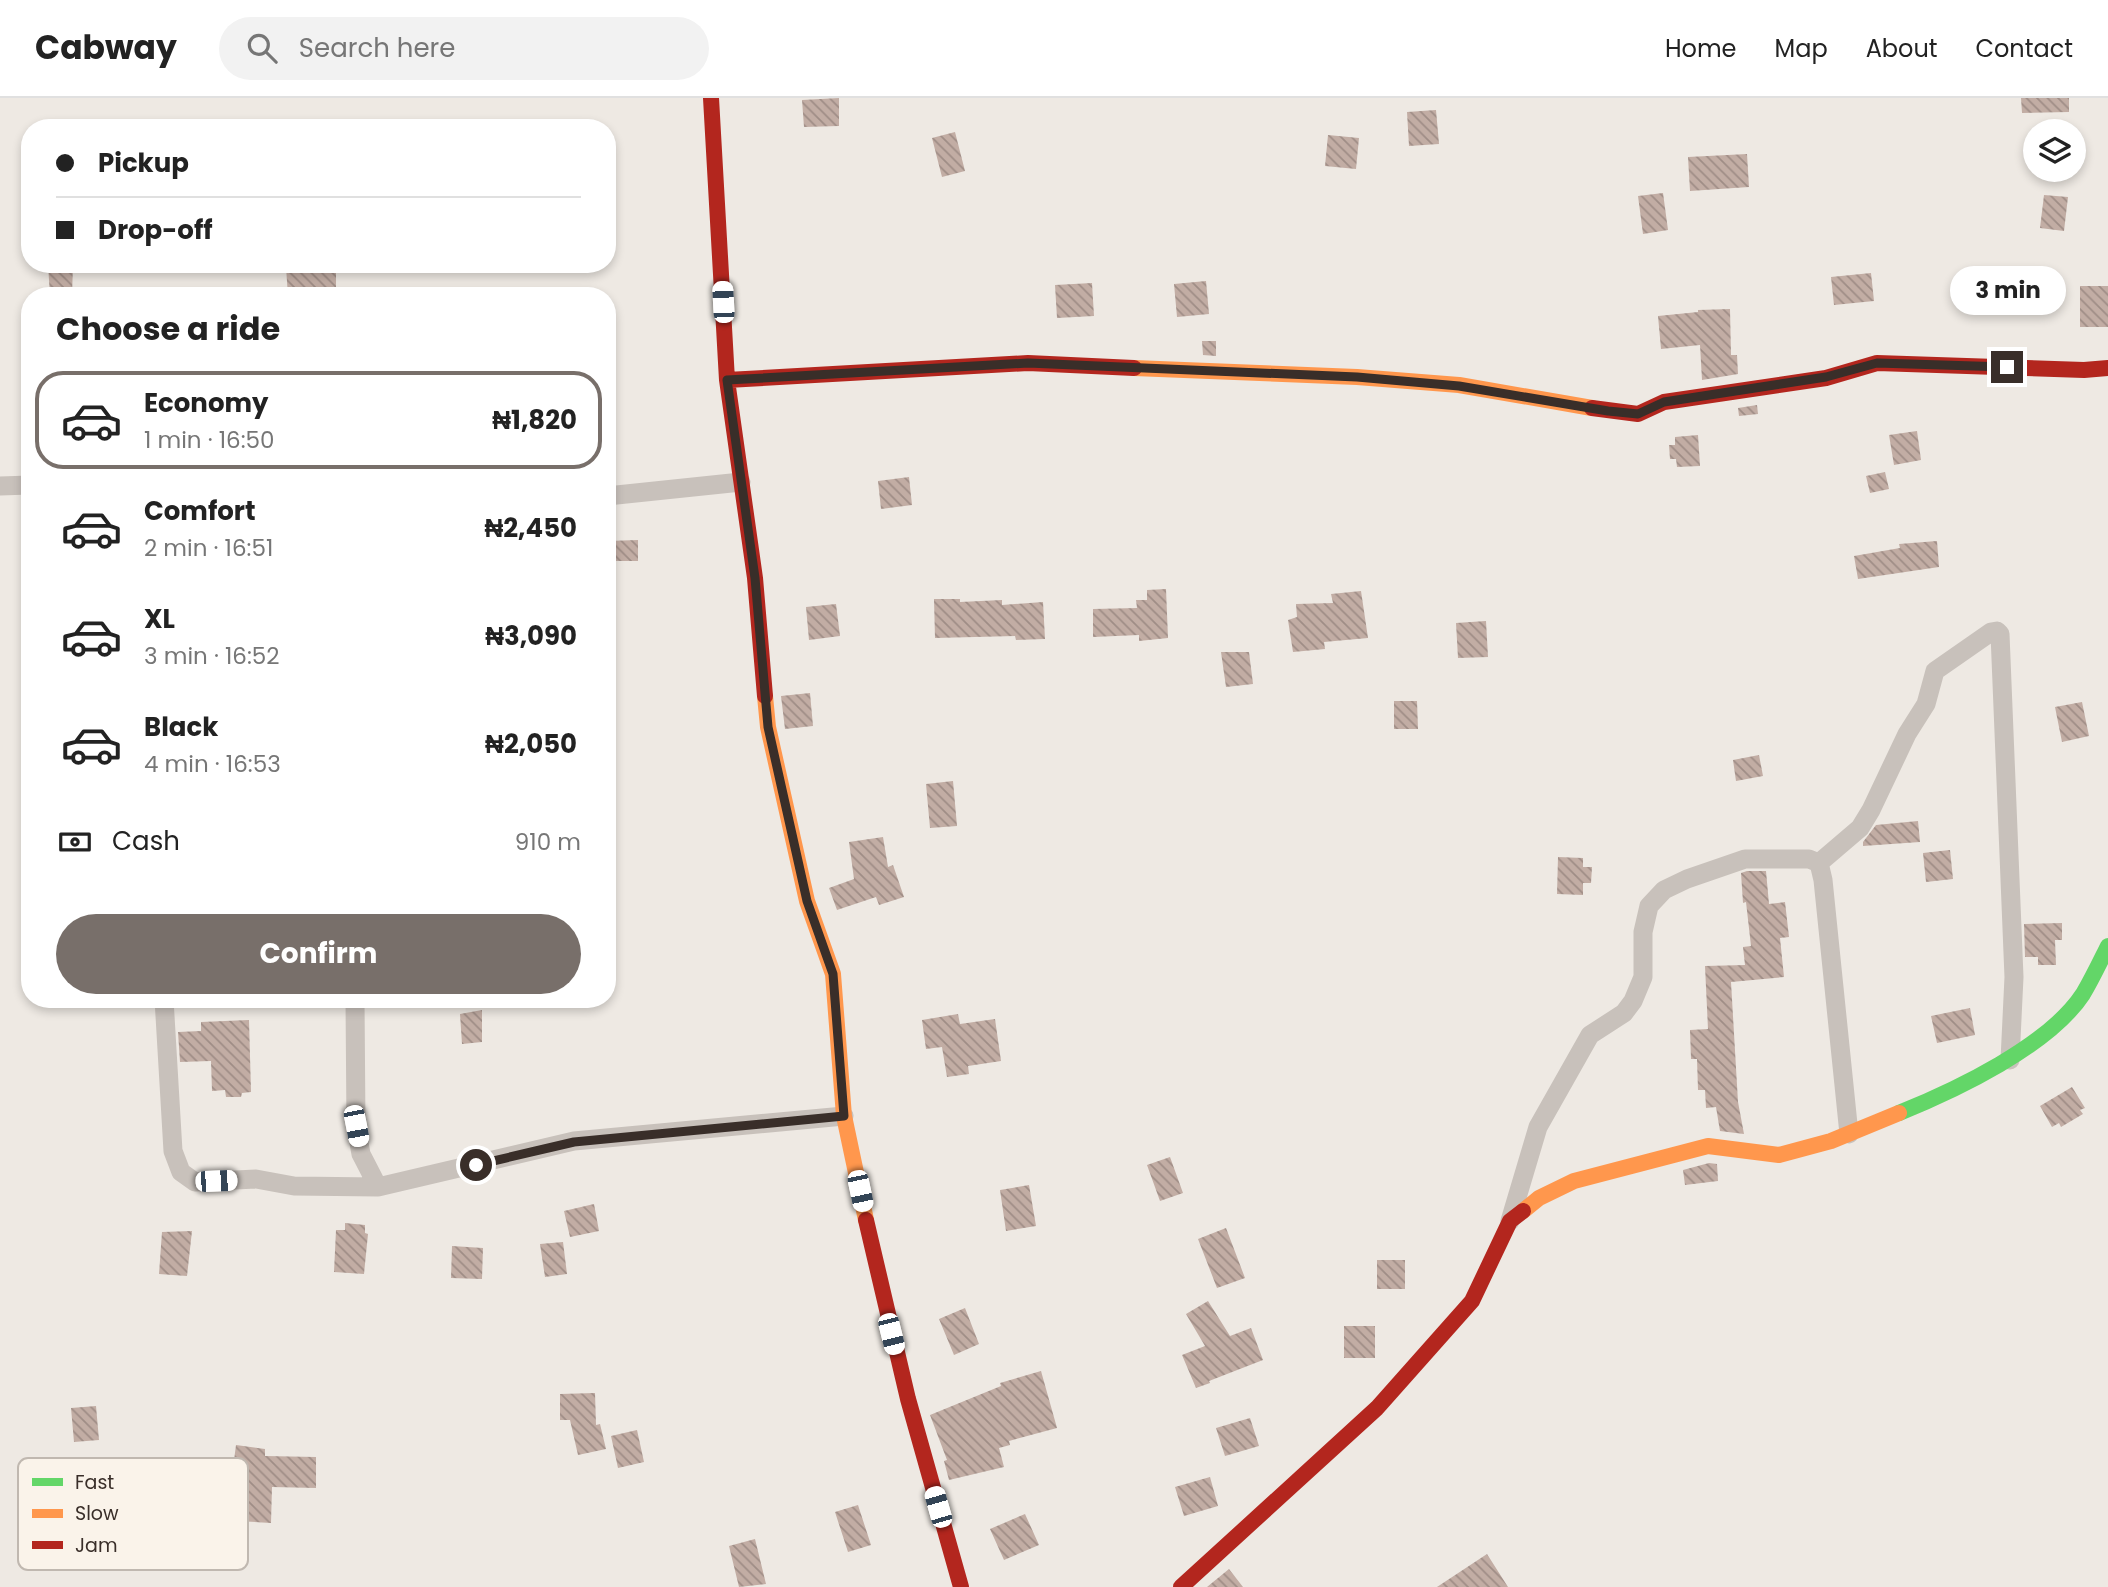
<!DOCTYPE html>
<meta charset="utf-8">
<style>
body{margin:0;font-family:Poppins,sans-serif;background:#f2f2f2;color:#222;height:100vh;display:flex;flex-direction:column;font-size:26px;white-space:nowrap}
*{box-sizing:border-box;margin:0}
p{font-size:23px;color:#767676}
.icon{flex:none;width:38px;height:38px;fill:none;stroke:currentColor;stroke-width:2;stroke-linecap:round;stroke-linejoin:round}
.map{position:relative;flex:1;overflow:hidden}
.sheet{position:absolute;left:21px;top:189px;width:595px;height:721px;display:flex;flex-direction:column;background:#fff;border-radius:28px;box-shadow:0 4px 10px #0003}
.sheet>*{flex:none}
.hud{position:absolute;left:21px;top:21px;width:595px;height:154px;border-radius:28px;box-shadow:0 4px 10px #0003;display:grid;align-content:center;height:154px;padding:0 35px;background:#fff}
.buttons{position:absolute;left:2023px;top:21px;display:grid;gap:14px}
.buttons a{display:grid;place-items:center;width:63px;height:63px;border-radius:50%;background:#fff;box-shadow:0 4px 10px #0003;font-size:35px}
.end{position:absolute;width:32px;height:32px;margin:-16px;border:9px solid #392e29;background:#fff;box-shadow:0 0 0 4px #fff}
.from{border-radius:50%}
.bubble{position:absolute;height:49px;border-radius:24px;background:#fff;box-shadow:0 4px 10px #0003;font-size:23px;font-weight:700;line-height:49px;text-align:center}
.car{position:absolute;width:21px;height:42px;margin:-21px -10px;border-radius:9px;box-shadow:0 0 5px 2px #0007;background:linear-gradient(#fff 24%,#345 0 40%,#fff 0 76%,#345 0 86%,#fff 0)}
.hud b{display:flex;align-items:center;gap:24px;height:66px;font-size:26px}
.hud b+b{border-top:2px solid #e0e0e0}
.hud i{width:18px;height:18px;background:#222}
ul{padding:0;list-style:none}
li{display:flex;align-items:center;gap:21px;height:98px;margin:0 14px 10px;padding:0 21px;border:4px solid transparent;border-radius:28px}
li div{flex:1}
li b{display:block;font-size:26px}
li em{font-style:normal;font-weight:700}
li.active{border-color:#786f6a}
li>.icon{width:63px;height:63px;stroke-width:1.5}
h2{padding:0 35px;font-size:32px;line-height:84px}
.pay{display:flex;align-items:center;gap:18px;height:77px;padding:0 35px;font-size:26px}
.pay p{margin-inline-start:auto}
.primary-button{display:flex;gap:14px;margin-top:auto;padding:14px 35px}
.primary-button a{flex:1;height:80px;border-radius:42px;background:#786f6a;color:#fff;font-size:28px;font-weight:700;line-height:80px;text-align:center}
header{display:flex;align-items:center;gap:42px;box-sizing:border-box;height:98px;padding:0 35px;background:#fff;border-bottom:2px solid #e0e0e0}
header strong{font-size:33px}
nav{display:flex;gap:38px;margin-inline-start:auto;font-size:24px}
.search{width:490px;height:63px;background:#f2f2f2;display:flex;align-items:center;gap:18px;box-sizing:border-box;padding:0 24px;border-radius:38px;color:#767676;font-size:26px}
.map>svg:first-child{display:block}
.building{fill:url(#building-back-hatch)}
.lines{fill:none;stroke-linecap:round;stroke-linejoin:round}
.street{stroke:#c8c1bb;stroke-width:19}
.fast{stroke:#63d668;stroke-width:16}
.slow{stroke:#ff974d;stroke-width:16}
.jam{stroke:#b3261e;stroke-width:16}
.route{stroke:#392e29;stroke-width:9}
.key{fill:#faf3ea;stroke:#c0b8b0;stroke-width:2}
.key-label{font-size:19px;fill:#392e29}
</style>
<header>
<strong>Cabway</strong>
<div class="search"><svg class="icon" aria-label="search" viewBox="0 0 24 24"><circle cx="10" cy="10" r="6"/><path d="M15 15l6 6"/></svg>Search here</div>
<nav><a>Home</a><a>Map</a><a>About</a><a>Contact</a></nav>
</header>
<div class="map">
<svg width="2108" height="1489" viewBox="0 0 2108 1489">
<defs>
<pattern id="building-back-hatch" width="6" height="6" patternUnits="userSpaceOnUse" patternTransform="scale(1.75)"><rect width="6" height="6" fill="#c2ada4"/><path d="M-1 5l2 2M0 0l6 6M5-1l2 2" fill="none" stroke="#9f8d86"/></pattern>
</defs>
<rect width="100%" height="100%" fill="#eee9e3"/>
<path class="building" d="M 839,0 L 839,28 L 804,29 L 802,2 Z
M 2021,0 L 2069,0 L 2069,14 L 2022,15 Z
M 1436,12 L 1439,46 L 1409,48 L 1407,14 Z
M 955,34 L 965,73 L 942,79 L 932,40 Z
M 1328,37 L 1359,40 L 1356,71 L 1325,68 Z
M 1747,56 L 1749,89 L 1690,93 L 1688,59 Z
M 1663,95 L 1668,132 L 1643,136 L 1638,98 Z
M 2044,97 L 2068,99 L 2064,133 L 2040,130 Z
M 48,166 L 73,166 L 72,198 L 50,198 Z
M 329,166 L 336,166 L 336,194 L 288,198 L 286,169 Z
M 1871,175 L 1874,203 L 1834,207 L 1831,179 Z
M 1206,183 L 1209,216 L 1177,219 L 1174,186 Z
M 1092,185 L 1094,218 L 1057,220 L 1055,187 Z
M 2080,188 L 2108,188 L 2108,229 L 2080,229 Z
M 1730,211 L 1731,257 L 1737,257 L 1738,276 L 1702,282 L 1700,247 L 1661,251 L 1658,218 L 1698,214 L 1698,212 Z
M 1202,243 L 1216,243 L 1216,258 L 1203,257 Z
M 1757,307 L 1758,316 L 1739,318 L 1738,310 Z
M 1917,333 L 1921,362 L 1894,367 L 1889,337 Z
M 1698,337 L 1700,368 L 1677,369 L 1676,361 L 1670,361 L 1669,347 L 1675,347 L 1675,339 Z
M 1885,374 L 1889,391 L 1870,395 L 1866,378 Z
M 909,379 L 912,407 L 881,411 L 878,383 Z
M 638,442 L 638,463 L 607,463 L 607,443 Z
M 1937,443 L 1939,469 L 1858,481 L 1854,458 L 1900,450 L 1899,446 Z
M 1166,491 L 1168,540 L 1139,543 L 1139,537 L 1093,539 L 1093,511 L 1137,510 L 1136,502 L 1147,502 L 1147,492 Z
M 1361,493 L 1368,540 L 1324,544 L 1325,551 L 1293,554 L 1288,522 L 1297,519 L 1296,506 L 1333,505 L 1331,496 Z
M 934,501 L 960,501 L 960,504 L 1002,502 L 1002,507 L 1043,504 L 1045,541 L 1016,542 L 1015,538 L 935,540 Z
M 836,506 L 840,538 L 809,542 L 806,509 Z
M 1486,523 L 1488,559 L 1458,560 L 1456,525 Z
M 1221,554 L 1249,554 L 1253,586 L 1226,589 Z
M 810,595 L 813,628 L 785,631 L 781,598 Z
M 1394,603 L 1417,603 L 1418,631 L 1394,631 Z
M 2082,604 L 2089,638 L 2062,644 L 2055,609 Z
M 1759,657 L 1763,678 L 1736,683 L 1733,662 Z
M 953,683 L 957,728 L 930,730 L 926,686 Z
M 1918,723 L 1920,744 L 1863,748 L 1863,744 L 1876,727 Z
M 883,739 L 888,769 L 893,767 L 904,799 L 879,807 L 876,799 L 837,812 L 829,790 L 854,781 L 849,744 Z
M 1950,752 L 1953,781 L 1926,784 L 1923,755 Z
M 1558,759 L 1583,760 L 1583,769 L 1592,769 L 1591,785 L 1583,785 L 1583,797 L 1557,796 Z
M 1747,773 L 1766,773 L 1769,806 L 1785,804 L 1789,839 L 1780,840 L 1784,879 L 1731,884 L 1738,1004 L 1744,1036 L 1720,1033 L 1716,1009 L 1706,1010 L 1705,992 L 1698,992 L 1697,961 L 1691,961 L 1690,932 L 1708,931 L 1705,868 L 1745,867 L 1743,849 L 1751,848 L 1746,804 L 1743,805 L 1741,775 Z
M 2062,825 L 2062,842 L 2055,842 L 2056,867 L 2038,867 L 2038,859 L 2025,859 L 2024,826 Z
M 1970,910 L 1975,937 L 1937,945 L 1931,918 Z
M 482,912 L 482,944 L 462,946 L 460,916 Z
M 958,916 L 960,926 L 995,921 L 1001,963 L 968,968 L 969,976 L 947,979 L 942,949 L 926,951 L 922,922 Z
M 249,922 L 251,994 L 242,995 L 241,999 L 226,999 L 225,992 L 212,993 L 211,963 L 180,964 L 178,934 L 201,933 L 201,924 Z
M 2072,989 L 2085,1010 L 2080,1012 L 2083,1016 L 2061,1029 L 2059,1025 L 2052,1029 L 2040,1008 Z
M 1170,1059 L 1183,1095 L 1160,1103 L 1147,1067 Z
M 1709,1065 L 1717,1066 L 1718,1083 L 1685,1087 L 1683,1072 Z
M 1029,1087 L 1036,1128 L 1006,1133 L 1000,1092 Z
M 594,1106 L 599,1133 L 570,1139 L 564,1113 Z
M 345,1125 L 365,1127 L 365,1135 L 368,1136 L 364,1176 L 334,1174 L 336,1132 L 345,1132 Z
M 1226,1130 L 1245,1180 L 1217,1190 L 1198,1141 Z
M 192,1133 L 187,1178 L 159,1176 L 162,1134 Z
M 563,1144 L 567,1176 L 545,1179 L 540,1146 Z
M 452,1148 L 483,1150 L 482,1181 L 451,1180 Z
M 1377,1162 L 1405,1162 L 1405,1191 L 1377,1191 Z
M 1208,1203 L 1230,1238 L 1251,1230 L 1263,1262 L 1209,1283 L 1210,1285 L 1196,1290 L 1182,1257 L 1205,1248 L 1186,1216 Z
M 965,1210 L 979,1246 L 954,1257 L 939,1221 Z
M 1344,1228 L 1375,1228 L 1375,1260 L 1344,1260 Z
M 1041,1273 L 1057,1330 L 1009,1343 L 1010,1347 L 999,1350 L 1004,1369 L 949,1382 L 944,1363 L 947,1362 L 930,1317 L 1001,1288 L 1000,1285 Z
M 595,1295 L 596,1327 L 600,1326 L 606,1351 L 578,1357 L 570,1322 L 560,1322 L 560,1296 Z
M 96,1308 L 99,1342 L 74,1344 L 71,1310 Z
M 1250,1320 L 1259,1348 L 1225,1358 L 1216,1330 Z
M 637,1332 L 644,1364 L 618,1370 L 611,1338 Z
M 236,1347 L 265,1351 L 265,1358 L 316,1359 L 316,1390 L 272,1389 L 271,1425 L 237,1423 L 239,1379 L 232,1378 Z
M 1210,1379 L 1218,1408 L 1184,1418 L 1175,1389 Z
M 858,1407 L 871,1447 L 848,1454 L 835,1414 Z
M 1025,1416 L 1039,1447 L 1004,1462 L 990,1431 Z
M 755,1441 L 766,1486 L 739,1489 L 729,1448 Z
M 1487,1456 L 1508,1489 L 1437,1489 Z
M 1229,1471 L 1243,1489 L 1207,1489 Z"/>
<g class="lines">
<path class="street" d="M 0,388 L 30,387
M 607,398 L 741,384
M 1819,765 L 1860,730 L 1871,712 L 1907,636 L 1926,606 L 1935,573 L 1991,534 L 1997,533 L 2000,536 L 2014,879 L 2010,962
M 1819,765 L 1823,782 L 1849,1036
M 164,901 L 173,1053 L 181,1074 L 195,1084 L 256,1081 L 294,1088 L 378,1089 L 574,1043 L 844,1018
M 355,901 L 356,1028 L 361,1056 L 378,1089
M 1510,1123 L 1538,1029 L 1590,937 L 1624,915 L 1633,903 L 1643,879 L 1643,834 L 1649,808 L 1664,792 L 1687,781 L 1745,761 L 1809,761 L 1819,765"/>
<path class="fast" d="M 1899,1015 C 1956,992 2049,948 2083,896 C 2092,881 2100,864 2108,848"/>
<path class="slow" d="M 1134,270 L 1357,279 L 1459,287 L 1592,310
M 765,598 L 768,629 L 807,803 L 833,876 L 844,1018 L 866,1122
M 1523,1113 L 1539,1100 L 1574,1083 L 1708,1048 L 1779,1057 L 1831,1043 L 1899,1015"/>
<path class="jam" d="M 711,0 L 727,282 L 755,480 L 765,598
M 727,282 L 1028,265 L 1134,270
M 1592,310 L 1638,316 L 1664,304 L 1826,280 L 1877,265 L 2084,272 L 2108,270
M 866,1122 L 908,1301 L 961,1489
M 1181,1489 L 1377,1310 L 1472,1203 L 1510,1123 L 1523,1113"/>
</g>
<g class="lines">
<path class="route" d="M 476,1067 L 574,1044 L 844,1018 L 833,876 L 807,803 L 768,629 L 755,480 L 727,282 L 1028,265 L 1357,279 L 1459,288 L 1608,313 L 1638,316 L 1664,304 L 1826,279 L 1877,265 L 2007,269"/>
</g>
<rect x="18" y="1360" width="230" height="112" rx="10" class="key"/>
<rect x="32" y="1380" width="31" height="8" fill="#63d668"/>
<rect x="32" y="1411" width="31" height="9" fill="#ff974d"/>
<rect x="32" y="1443" width="31" height="8" fill="#b3261e"/>
<g class="key-label">
<text x="75" y="1391">Fast</text>
<text x="75" y="1422">Slow</text>
<text x="75" y="1454">Jam</text>
</g>
</svg>
<div class="buttons">
<a><svg class="icon" aria-label="layers" viewBox="0 0 24 24"><path d="M12 4l9 5-9 5-9-5zM3 14l9 5 9-5"/></svg></a>
</div>
<i class="end from" style="left:476px;top:1067px"></i>
<i class="end" style="left:2007px;top:269px"></i>
<div class="bubble" style="left:1950px;top:168px;width:116px">3 min</div>
<i class="car" style="left:723px;top:204px;rotate:357deg"></i>
<i class="car" style="left:356px;top:1028px;rotate:169deg"></i>
<i class="car" style="left:216px;top:1083px;rotate:88deg"></i>
<i class="car" style="left:860px;top:1093px;rotate:168deg"></i>
<i class="car" style="left:891px;top:1236px;rotate:166deg"></i>
<i class="car" style="left:938px;top:1409px;rotate:344deg"></i>
<div class="hud">
<b><i class="from"></i>Pickup</b>
<b><i></i>Drop-off</b>
</div>
<section class="sheet">
<h2>Choose a ride</h2>
<ul>
<li class="active"><svg class="icon" aria-label="car" viewBox="0 0 24 24"><path d="M5 17H2v-5l4-1 3-4h7l3 4 3 1v5h-3M9 17h6M6 11h13"/><circle cx="7" cy="17" r="2"/><circle cx="17" cy="17" r="2"/></svg><div><b>Economy</b><p>1 min · 16:50</p></div><em>₦1,820</em></li>
<li><svg class="icon" aria-label="car" viewBox="0 0 24 24"><path d="M5 17H2v-5l4-1 3-4h7l3 4 3 1v5h-3M9 17h6M6 11h13"/><circle cx="7" cy="17" r="2"/><circle cx="17" cy="17" r="2"/></svg><div><b>Comfort</b><p>2 min · 16:51</p></div><em>₦2,450</em></li>
<li><svg class="icon" aria-label="car" viewBox="0 0 24 24"><path d="M5 17H2v-5l4-1 3-4h7l3 4 3 1v5h-3M9 17h6M6 11h13"/><circle cx="7" cy="17" r="2"/><circle cx="17" cy="17" r="2"/></svg><div><b>XL</b><p>3 min · 16:52</p></div><em>₦3,090</em></li>
<li><svg class="icon" aria-label="car" viewBox="0 0 24 24"><path d="M5 17H2v-5l4-1 3-4h7l3 4 3 1v5h-3M9 17h6M6 11h13"/><circle cx="7" cy="17" r="2"/><circle cx="17" cy="17" r="2"/></svg><div><b>Black</b><p>4 min · 16:53</p></div><em>₦2,050</em></li>
</ul>
<div class="pay"><svg class="icon" aria-label="cash" viewBox="0 0 24 24"><path d="M3 7h18v10H3z"/><circle cx="12" cy="12" r="2"/></svg>Cash<p>910 m</p></div>
<div class="primary-button"><a>Confirm</a></div>
</section>
</div>
